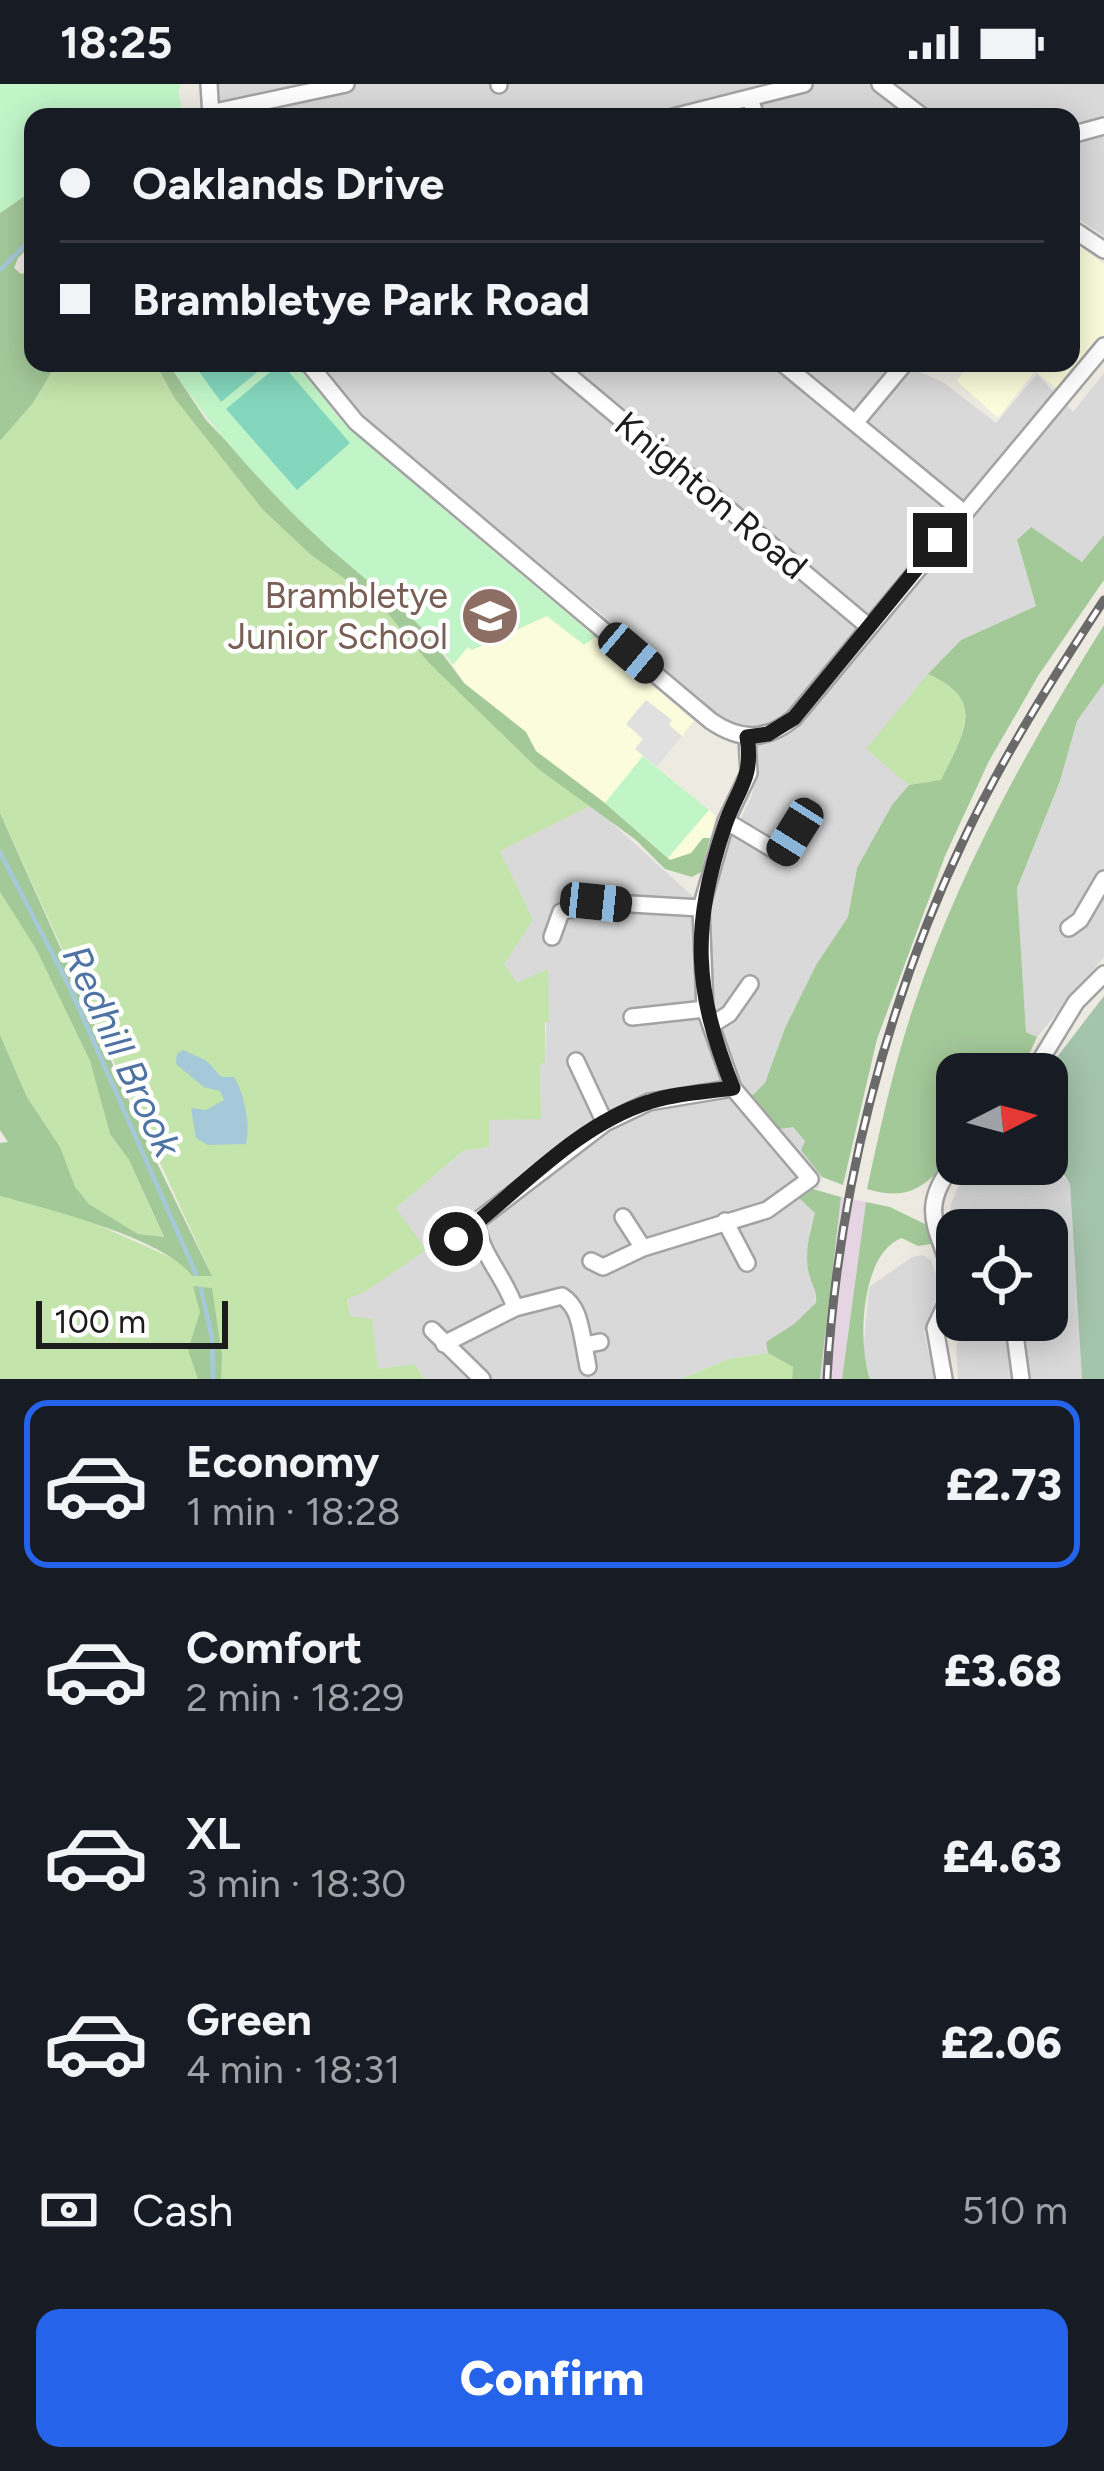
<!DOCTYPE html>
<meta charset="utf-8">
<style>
body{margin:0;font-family:Figtree,sans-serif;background:#20242c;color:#f1f3f6;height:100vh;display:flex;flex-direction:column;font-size:45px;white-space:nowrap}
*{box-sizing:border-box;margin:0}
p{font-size:39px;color:#9ea1a6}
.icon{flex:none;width:66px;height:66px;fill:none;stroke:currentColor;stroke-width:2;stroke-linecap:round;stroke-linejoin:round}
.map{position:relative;height:1295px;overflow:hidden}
.sheet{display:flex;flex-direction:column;background:#171b24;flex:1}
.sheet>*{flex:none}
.banner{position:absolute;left:24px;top:24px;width:1056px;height:264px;border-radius:24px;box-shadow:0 6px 30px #0003;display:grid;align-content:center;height:264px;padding:0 36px;background:#171b24}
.needle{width:78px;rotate:84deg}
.buttons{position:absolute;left:936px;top:969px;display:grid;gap:24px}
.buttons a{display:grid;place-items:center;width:132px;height:132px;border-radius:24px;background:#171b24;box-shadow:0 6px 30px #0003;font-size:60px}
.scale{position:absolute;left:36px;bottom:30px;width:192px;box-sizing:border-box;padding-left:12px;border:6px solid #1c1c1c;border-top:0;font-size:33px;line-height:42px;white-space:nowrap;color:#1c1c1c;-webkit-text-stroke:9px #fff;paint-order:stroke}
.end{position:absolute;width:54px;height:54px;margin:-27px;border:15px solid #1c1c1c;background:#fff;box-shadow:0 0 0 6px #fff}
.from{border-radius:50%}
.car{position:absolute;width:36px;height:72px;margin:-36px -18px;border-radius:15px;box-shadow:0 0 9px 3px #0007;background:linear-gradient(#222 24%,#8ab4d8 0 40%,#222 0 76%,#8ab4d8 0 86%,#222 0)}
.banner b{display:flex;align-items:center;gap:42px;height:114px;font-size:45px}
.banner b+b{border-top:3px solid #363941}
.banner i{width:30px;height:30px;background:#f1f3f6}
ul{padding:21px 0 0;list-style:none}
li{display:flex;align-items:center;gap:36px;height:168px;margin:0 24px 18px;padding:0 12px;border:6px solid transparent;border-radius:24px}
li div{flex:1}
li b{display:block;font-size:45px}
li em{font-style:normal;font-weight:800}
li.on{border-color:#2563eb}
li>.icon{width:108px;height:108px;stroke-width:1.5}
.pay{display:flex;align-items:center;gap:30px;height:132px;padding:0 36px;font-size:45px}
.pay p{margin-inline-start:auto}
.button{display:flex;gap:24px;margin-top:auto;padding:24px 36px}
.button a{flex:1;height:138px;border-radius:24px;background:#2563eb;color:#fff;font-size:48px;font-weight:800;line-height:138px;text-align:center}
.status{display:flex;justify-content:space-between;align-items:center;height:84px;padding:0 60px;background:#171b24;direction:ltr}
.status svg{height:33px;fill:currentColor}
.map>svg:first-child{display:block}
.residential{fill:#dad9d9}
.industrial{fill:#e5d4e1}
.education{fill:#fafcdb}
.grass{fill:#c3e4ab}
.forest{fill:#a4c999}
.cemetery{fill:#a5c4ac}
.park{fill:#c1f5c8}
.pitch{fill:#84d7bd}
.parking{fill:#e0e0e0}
.water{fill:#a5c9d8}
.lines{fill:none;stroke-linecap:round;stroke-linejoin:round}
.stream{stroke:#a5c9d8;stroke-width:4.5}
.street-casing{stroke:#a3a3a3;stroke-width:20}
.street{stroke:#fff;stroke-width:15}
.rail-casing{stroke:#6a6a6a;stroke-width:9}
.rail{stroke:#fff;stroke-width:4.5;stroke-dasharray:14;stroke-linecap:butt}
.route{stroke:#1c1c1c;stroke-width:15}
.labels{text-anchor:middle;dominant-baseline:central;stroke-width:9;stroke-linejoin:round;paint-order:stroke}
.street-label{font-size:36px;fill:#1c1c1c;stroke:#fff}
.education-label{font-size:36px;fill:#785e54;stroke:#fff;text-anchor:end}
.water-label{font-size:39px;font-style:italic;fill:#4f74a4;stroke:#fff}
</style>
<div class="status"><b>18:25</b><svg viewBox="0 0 49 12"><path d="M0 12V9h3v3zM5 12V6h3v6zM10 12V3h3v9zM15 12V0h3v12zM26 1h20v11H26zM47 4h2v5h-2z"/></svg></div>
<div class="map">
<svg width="1104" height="1295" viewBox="0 0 1104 1295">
<rect width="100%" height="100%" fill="#edeae2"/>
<path class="residential" d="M 210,0 L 1104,0 L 1104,152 L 1071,130 L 1071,33 L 214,33 Z
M 315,279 L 898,279 L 943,298 L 996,339 L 1037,290 L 1073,328 L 1104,289 L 1104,451 L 1082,479 L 1030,443 L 1017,457 L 1036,522 L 961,556 L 929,589 L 947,598 L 941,696 L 857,783 L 848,833 L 816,881 L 785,944 L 765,999 L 805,1057 L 802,1066 L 822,1093 L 818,1105 L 806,1103 L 799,1114 L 815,1128 L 809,1147 L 816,1219 L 794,1240 L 766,1258 L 768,1269 L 729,1275 L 681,1295 L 424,1295 L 415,1280 L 378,1285 L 350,1232 L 347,1214 L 365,1208 L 377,1199 L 396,1124 L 463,1067 L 489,1063 L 489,1035 L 541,1034 L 540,979 L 545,978 L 548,886 L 516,900 L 504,880 L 532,836 L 500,767 L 592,721 L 710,828 L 729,759 L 752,711 L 757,675 L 733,644 L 611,538 L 360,333 Z
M 1104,599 L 1104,873 L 1037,953 L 1026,948 L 1017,804 L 1060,697 L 1077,637 Z
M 1047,1074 L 1070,1100 L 1082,1295 L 958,1295 L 956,1262 L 961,1253 L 960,1236 L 1047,1236 L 1047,1146 L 958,1146 L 950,1132 L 951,1120 L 958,1103 L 982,1080 L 1047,1080 Z
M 922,1171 L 931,1176 L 940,1203 L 924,1249 L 935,1295 L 870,1295 L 863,1270 L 869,1203 L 912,1173 Z"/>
<path class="industrial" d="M 841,1113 L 866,1118 L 842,1295 L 820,1295 Z"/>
<path class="education" d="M 1071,156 L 1104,180 L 1104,258 L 1061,308 L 1035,287 L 998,334 L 957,297 L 970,279 L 1071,279 Z
M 168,279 L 295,279 L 346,342 L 694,637 L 657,683 L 716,732 L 710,754 L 703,755 L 691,769 L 670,776 L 605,719 L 535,667 L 526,648 L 464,599 L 440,561 L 384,512 Z"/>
<path class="grass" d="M 57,279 L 155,279 L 175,315 L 263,426 L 311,471 L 379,519 L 428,578 L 473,618 L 500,648 L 537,684 L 592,721 L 500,767 L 533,836 L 504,880 L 517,899 L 548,885 L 549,937 L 545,939 L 545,978 L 540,980 L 541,1035 L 489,1036 L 489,1063 L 463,1067 L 396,1124 L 426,1166 L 365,1208 L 347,1215 L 350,1232 L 372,1235 L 378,1285 L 415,1280 L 424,1295 L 0,1295 L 0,1112 L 78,1132 L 212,1192 L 0,729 L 0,357 L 33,319 Z
M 928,590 C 989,617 961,650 941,696 L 909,701 L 866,665 Z
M 0,808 L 36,865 L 90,977 L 110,1050 L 129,1076 L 164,1154 L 138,1150 L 89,1120 L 74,1103 L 60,1063 L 27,1013 L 0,951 Z
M 768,1269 L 793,1283 L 792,1295 L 681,1295 L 729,1275 Z"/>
<path class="forest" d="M 33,106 L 33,159 L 18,174 L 14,184 L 21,190 L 33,187 L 33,279 L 57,279 L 33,319 L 0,357 L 0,129 Z
M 155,279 L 168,279 L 206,336 L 327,462 L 420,540 L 464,599 L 526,648 L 536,667 L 605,719 L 670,776 L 691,769 L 703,754 L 710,754 L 701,788 L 692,793 L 665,785 L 636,756 L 537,684 L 428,578 L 379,519 L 311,471 L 263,426 L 175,315 Z
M 1031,443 L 1082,478 L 1104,451 L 1104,496 L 1038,592 L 989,677 L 945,772 L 877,955 L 843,1101 L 822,1093 L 801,1066 L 805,1057 L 793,1043 L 780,1045 L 752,1012 L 765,999 L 785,944 L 816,881 L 848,833 L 857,784 L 892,721 L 909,701 L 941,696 C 962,650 989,617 928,590 L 961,556 L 1036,522 L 1017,456 Z
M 1104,541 L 1104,599 L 1077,637 L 1060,697 L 1017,804 L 1026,948 L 1037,953 L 1020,990 L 957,990 L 957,1068 C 927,1099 913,1119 867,1105 C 880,1045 893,985 912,927 C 957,791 1028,662 1104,541 Z
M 0,729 L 156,1077 L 212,1192 L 192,1192 C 167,1155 45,1124 0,1112 L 0,1059 L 8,1058 L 0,1046 L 0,951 L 27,1013 L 60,1063 L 75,1103 L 89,1120 L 138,1150 L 164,1153 L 129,1076 L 110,1050 L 90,977 L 36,865 L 0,808 Z
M 806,1103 L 841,1113 L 820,1295 L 792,1295 L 793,1283 L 768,1269 L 766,1258 L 794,1240 L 816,1219 C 817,1206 812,1202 809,1190 C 804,1171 810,1146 815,1129 L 799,1114 Z
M 866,1118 L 890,1123 L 929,1142 L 931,1160 L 918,1162 L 902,1154 C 861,1168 857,1259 870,1295 L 842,1295 Z
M 193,1202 L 212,1204 L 222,1272 L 221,1295 L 198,1295 L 188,1266 L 200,1228 Z"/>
<path class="cemetery" d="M 1104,912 L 1104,1295 L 1082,1295 L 1070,1100 L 1047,1064 L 1044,990 Z"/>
<path class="park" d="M 0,0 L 181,0 L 178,8 L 184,33 L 33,33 L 33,106 L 0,129 Z
M 168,279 L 295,279 L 346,342 L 595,553 L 584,561 L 547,532 L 472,566 L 468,563 L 453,581 C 422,535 374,504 333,467 C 272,413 213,347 168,279 Z
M 643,672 L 709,726 L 668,774 L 605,719 Z"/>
<path class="pitch" d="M 193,279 L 268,279 L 221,318 Z
M 281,279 L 350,359 L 297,406 L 226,325 Z"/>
<path class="parking" d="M 646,616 L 672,636 L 669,641 L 682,652 L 657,683 L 635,665 L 643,655 L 626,640 Z"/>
<path class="water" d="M 183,966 L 207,977 L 221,993 L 234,993 C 244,1009 251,1041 246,1060 L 208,1061 L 196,1054 L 191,1024 L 206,1026 L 224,1016 L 220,1007 L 204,1003 L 176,980 L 177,970 Z"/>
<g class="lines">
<path class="stream" d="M 0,186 L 33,153
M 0,768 L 70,904 L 196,1190
M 201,1205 L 212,1254 L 213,1295"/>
<defs>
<path id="street" d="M 209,0 L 211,33
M 499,0 L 499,1
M 880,0 L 923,33
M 750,14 L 756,33
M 210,29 L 346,0
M 673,33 L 804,0
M 1071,51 L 1104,42
M 1071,144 L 1104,166
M 308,279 L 356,338 L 711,637 C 740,657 767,657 794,634 L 1104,262
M 554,279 L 869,543
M 782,279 L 963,428
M 855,339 L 905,279
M 726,737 L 781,770 L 809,726
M 1069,844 L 1080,836 L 1104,795
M 552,853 L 561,828 L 596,818 L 701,824
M 632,933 L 705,925
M 711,941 L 729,930 L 750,900
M 576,977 L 605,1039
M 1032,990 L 1076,918 L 1104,890
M 623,1133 L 643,1164
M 725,1137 L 747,1179
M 438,1167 L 605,1039 L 649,1018 L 733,1004
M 591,1177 L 603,1183 L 643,1164 L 767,1126 L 810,1095 L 733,1004 L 705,925 L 701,824 L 726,737 L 749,689 L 747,653
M 515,1224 L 562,1212 C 579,1223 580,1242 584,1261 L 600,1258
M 1013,1236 L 1021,1295
M 432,1246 L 482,1295
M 444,1260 L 515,1224 C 506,1194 479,1169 477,1139
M 584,1261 L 588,1283
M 944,1295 L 935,1244 L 953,1205 C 949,1152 909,1132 957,1076"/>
</defs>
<use href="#street" class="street-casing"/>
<use href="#street" class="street"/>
<defs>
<path id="rail" d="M 827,1295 C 837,1111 886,918 966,751 C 1005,669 1054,592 1104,516"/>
</defs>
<use href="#rail" class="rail-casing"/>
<use href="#rail" class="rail"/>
</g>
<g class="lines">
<path class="route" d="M 456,1155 C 517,1109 574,1042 649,1018 C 675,1009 706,1008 733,1004 C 693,904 691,843 725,741 C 737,705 754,695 747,653 L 768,650 L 794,634 L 940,456"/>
</g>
<defs>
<symbol id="school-disc" viewBox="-11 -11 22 22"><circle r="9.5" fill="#8d6e63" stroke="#fff"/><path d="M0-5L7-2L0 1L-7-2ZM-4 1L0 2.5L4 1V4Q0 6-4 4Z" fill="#fff"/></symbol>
</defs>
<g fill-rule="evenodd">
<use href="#school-disc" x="457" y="499" width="66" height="66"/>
</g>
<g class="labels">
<g class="street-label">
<text transform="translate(711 411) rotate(40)">Knighton Road</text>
</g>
<g class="education-label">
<text x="448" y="511">Brambletye<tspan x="448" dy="41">Junior School</tspan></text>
</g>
<g class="water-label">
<text transform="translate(122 967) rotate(65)">Redhill Brook</text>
</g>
</g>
</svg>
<div class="buttons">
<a><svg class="needle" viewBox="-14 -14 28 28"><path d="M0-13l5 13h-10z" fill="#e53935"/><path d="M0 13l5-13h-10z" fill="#9ea1a6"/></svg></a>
<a><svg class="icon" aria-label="locate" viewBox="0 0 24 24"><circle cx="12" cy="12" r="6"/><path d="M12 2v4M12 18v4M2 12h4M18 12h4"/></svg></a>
</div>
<div class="scale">100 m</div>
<i class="end from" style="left:456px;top:1155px"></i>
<i class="end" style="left:940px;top:456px"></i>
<i class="car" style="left:631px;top:569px;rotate:130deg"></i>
<i class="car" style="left:795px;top:748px;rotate:212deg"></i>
<i class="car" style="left:596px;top:818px;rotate:96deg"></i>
<div class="banner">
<b><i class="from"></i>Oaklands Drive</b>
<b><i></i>Brambletye Park Road</b>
</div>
</div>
<section class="sheet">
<ul>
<li class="on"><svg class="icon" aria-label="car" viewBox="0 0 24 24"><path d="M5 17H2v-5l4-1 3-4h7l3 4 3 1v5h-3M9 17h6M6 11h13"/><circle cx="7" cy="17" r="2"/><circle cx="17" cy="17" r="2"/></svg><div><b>Economy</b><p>1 min · 18:28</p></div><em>£2.73</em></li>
<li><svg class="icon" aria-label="car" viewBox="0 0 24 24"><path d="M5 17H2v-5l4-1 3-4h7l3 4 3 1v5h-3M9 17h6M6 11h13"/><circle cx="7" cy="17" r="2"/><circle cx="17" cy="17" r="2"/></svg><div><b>Comfort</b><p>2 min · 18:29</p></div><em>£3.68</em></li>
<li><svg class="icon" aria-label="car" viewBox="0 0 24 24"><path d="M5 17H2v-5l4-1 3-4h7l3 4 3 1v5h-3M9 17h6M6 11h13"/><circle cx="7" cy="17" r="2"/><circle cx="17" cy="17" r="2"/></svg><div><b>XL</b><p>3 min · 18:30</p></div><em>£4.63</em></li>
<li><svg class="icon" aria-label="car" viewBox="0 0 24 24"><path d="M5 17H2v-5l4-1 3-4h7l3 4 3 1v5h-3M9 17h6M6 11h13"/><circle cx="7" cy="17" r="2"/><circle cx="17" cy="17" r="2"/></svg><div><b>Green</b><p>4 min · 18:31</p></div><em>£2.06</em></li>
</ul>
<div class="pay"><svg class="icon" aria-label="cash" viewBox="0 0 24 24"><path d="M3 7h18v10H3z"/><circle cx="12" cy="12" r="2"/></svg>Cash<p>510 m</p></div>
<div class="button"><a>Confirm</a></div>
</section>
